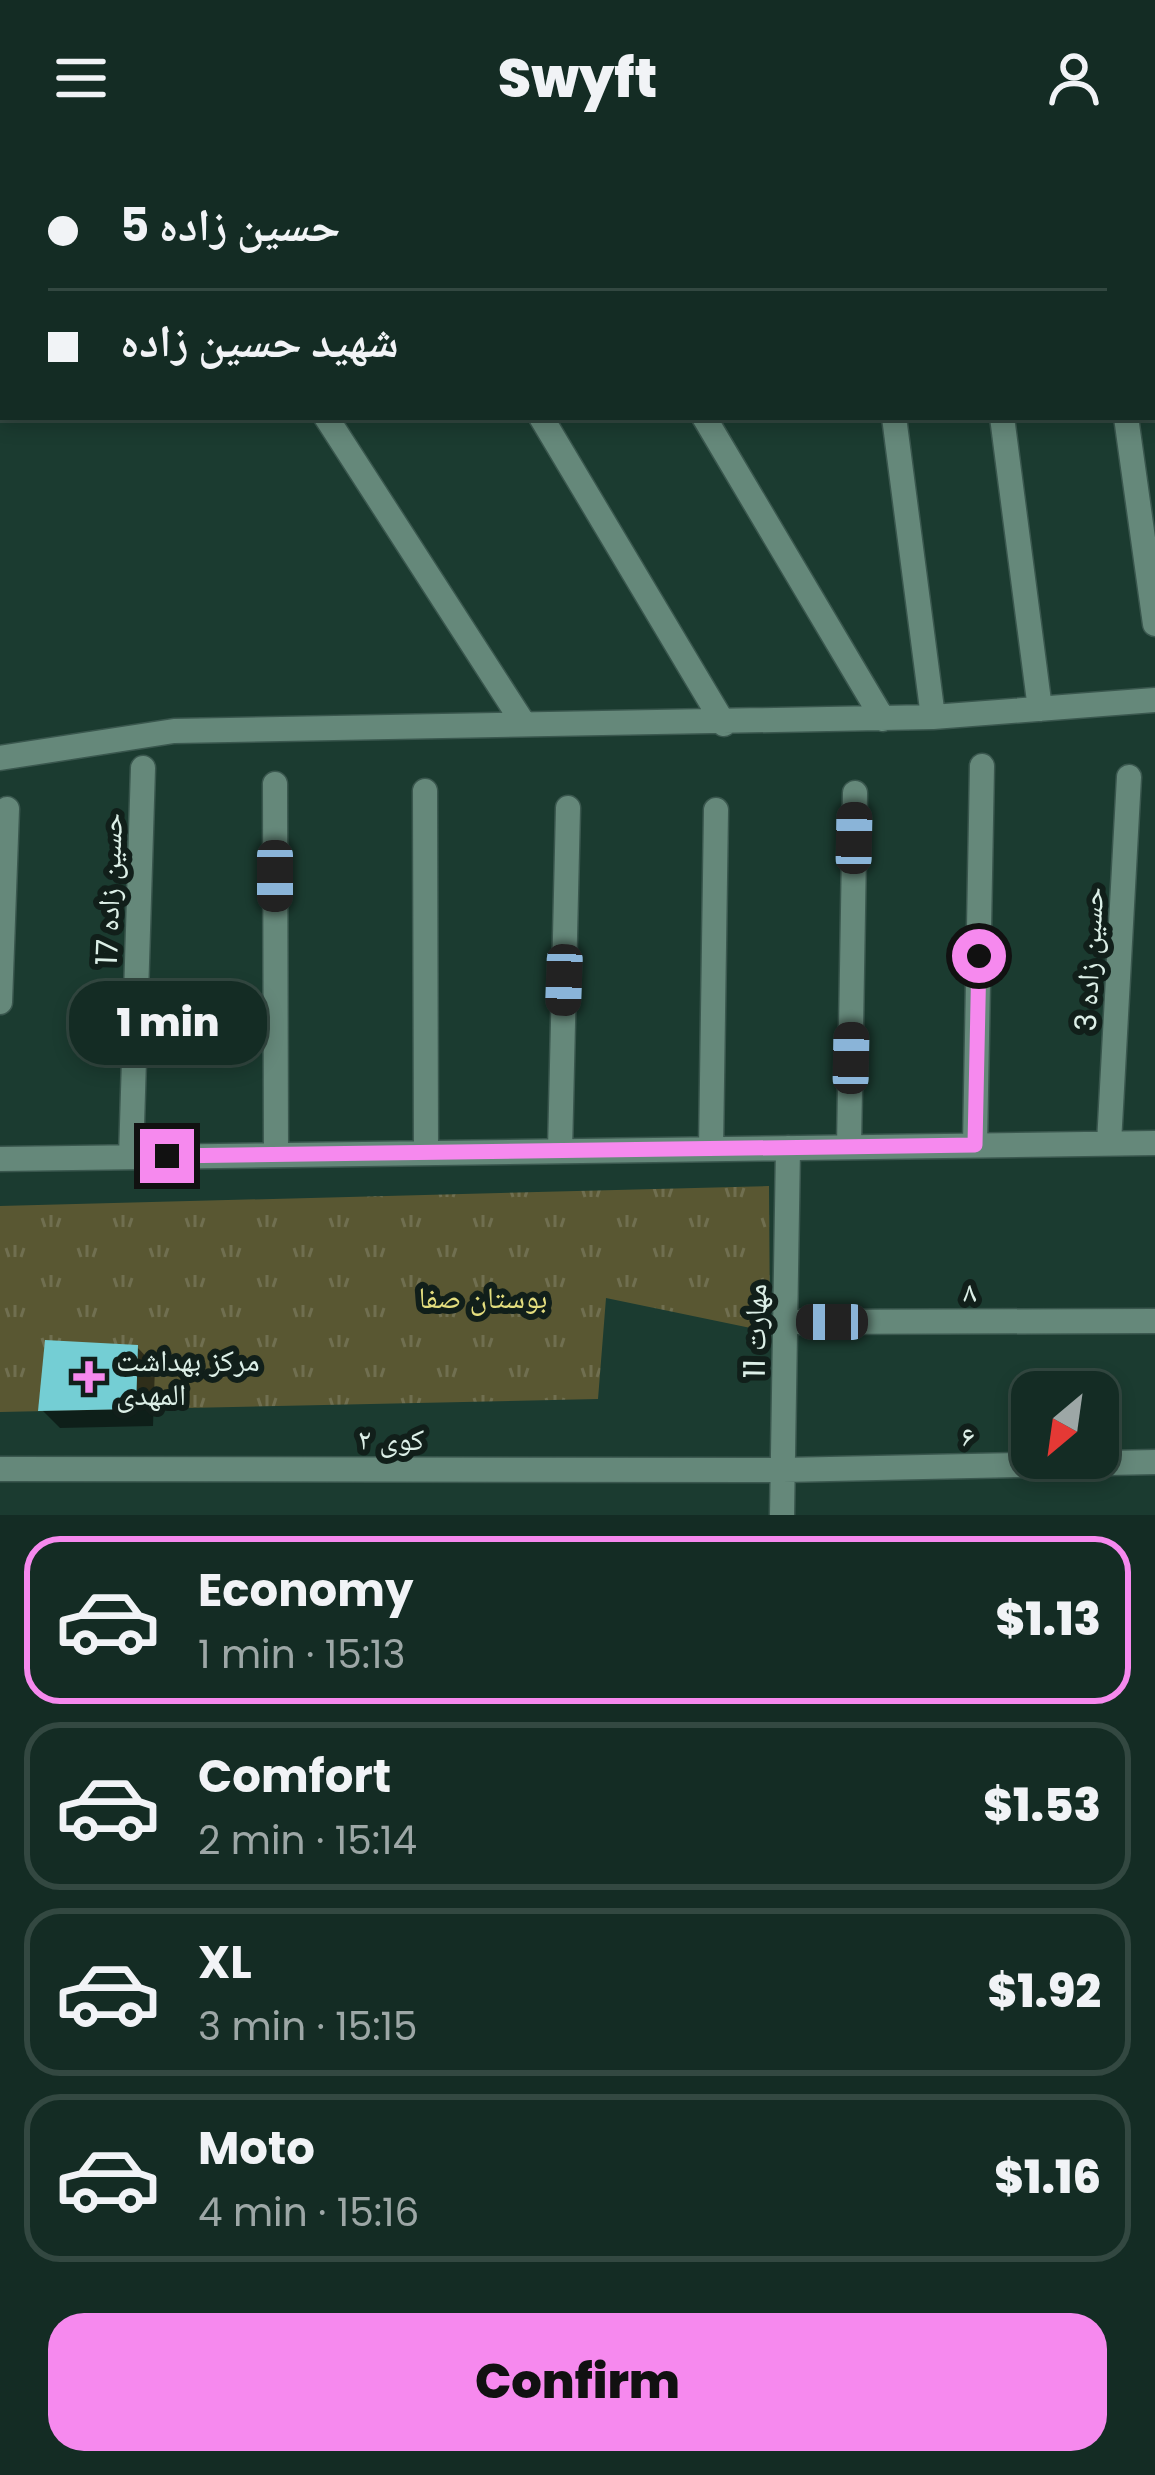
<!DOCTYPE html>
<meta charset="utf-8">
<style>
body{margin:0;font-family:Poppins,"Noto Naskh Arabic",sans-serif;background:#213831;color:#f1f3f6;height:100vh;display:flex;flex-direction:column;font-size:45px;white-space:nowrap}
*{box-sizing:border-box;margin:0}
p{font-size:39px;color:#9da7a6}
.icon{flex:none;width:66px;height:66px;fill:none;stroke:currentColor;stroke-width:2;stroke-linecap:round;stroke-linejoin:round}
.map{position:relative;height:1359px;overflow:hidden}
.panel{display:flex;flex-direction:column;background:#142c24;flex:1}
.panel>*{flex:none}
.hud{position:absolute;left:0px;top:0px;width:1155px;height:264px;box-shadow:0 6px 18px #0003,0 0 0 3px #334841;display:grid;align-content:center;height:264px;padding:0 48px;background:#142c24}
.needle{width:78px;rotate:209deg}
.tools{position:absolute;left:1011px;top:1215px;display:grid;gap:24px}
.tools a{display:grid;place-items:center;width:108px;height:108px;border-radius:24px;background:#142c24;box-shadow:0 6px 18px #0003,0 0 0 3px #334841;font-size:60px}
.end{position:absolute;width:54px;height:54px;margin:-27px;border:15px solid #f689ee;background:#111;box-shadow:0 0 0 6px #111}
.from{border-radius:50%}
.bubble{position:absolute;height:84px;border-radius:36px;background:#142c24;box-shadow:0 6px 18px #0003,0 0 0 3px #334841;font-size:39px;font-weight:800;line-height:84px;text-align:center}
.car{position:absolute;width:36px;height:72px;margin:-36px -18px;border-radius:15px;box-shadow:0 0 9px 3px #0007;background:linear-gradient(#222 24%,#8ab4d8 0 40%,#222 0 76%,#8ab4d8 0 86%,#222 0)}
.hud b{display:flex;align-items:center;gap:42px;height:114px;font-size:45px}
.hud b+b{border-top:3px solid #334841}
.hud i{width:30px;height:30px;background:#f1f3f6}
ul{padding:21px 0 0;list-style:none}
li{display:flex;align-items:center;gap:36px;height:168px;margin:0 24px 18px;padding:0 24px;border:6px solid #334841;border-radius:36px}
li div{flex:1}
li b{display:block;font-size:45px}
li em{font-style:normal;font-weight:800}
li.on{border-color:#f689ee}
li>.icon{width:108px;height:108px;stroke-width:1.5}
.action{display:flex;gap:24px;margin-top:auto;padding:24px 48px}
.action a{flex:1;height:138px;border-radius:36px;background:#f689ee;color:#111;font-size:48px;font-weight:800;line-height:138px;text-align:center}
header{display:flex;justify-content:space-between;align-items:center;height:156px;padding:0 48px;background:#142c24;font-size:54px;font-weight:800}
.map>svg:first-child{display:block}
.park{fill:url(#park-tufts)}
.shadow{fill:#0007}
.building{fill:#74ced4}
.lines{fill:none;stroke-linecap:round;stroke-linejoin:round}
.minor-casing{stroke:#3a574e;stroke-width:27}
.minor{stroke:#65887a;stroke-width:24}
.route{stroke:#f689ee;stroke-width:15}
.poi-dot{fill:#f689ee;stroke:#111f1a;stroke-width:4.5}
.labels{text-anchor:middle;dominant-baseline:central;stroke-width:12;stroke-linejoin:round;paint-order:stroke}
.street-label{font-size:30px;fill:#dcefe7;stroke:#111f1a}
.park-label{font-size:30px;fill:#e3dd7e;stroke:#111f1a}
.poi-label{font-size:30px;fill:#dcefe7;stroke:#111f1a;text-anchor:start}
</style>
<header><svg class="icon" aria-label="menu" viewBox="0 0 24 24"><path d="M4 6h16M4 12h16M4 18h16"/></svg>Swyft<svg class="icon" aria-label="person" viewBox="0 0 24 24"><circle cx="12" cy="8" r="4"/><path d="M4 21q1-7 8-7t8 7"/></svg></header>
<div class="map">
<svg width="1155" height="1359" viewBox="0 0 1155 1359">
<defs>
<pattern id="park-tufts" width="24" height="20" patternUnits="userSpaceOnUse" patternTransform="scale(3)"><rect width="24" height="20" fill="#595732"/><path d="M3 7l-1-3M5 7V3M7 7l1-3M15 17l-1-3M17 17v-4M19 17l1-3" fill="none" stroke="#706f50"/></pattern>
</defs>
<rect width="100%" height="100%" fill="#1b3b30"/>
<path class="park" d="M 769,1030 L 770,1176 L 606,1142 L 598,1243 L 0,1256 L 0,1050 Z"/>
<path class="shadow" d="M 137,1191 L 155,1210 L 153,1270 L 60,1272 L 42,1254 Z"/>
<path class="building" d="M 45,1184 L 138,1189 L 136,1253 L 38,1255 Z"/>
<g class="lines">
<defs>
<path id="minor" d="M 19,0 L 19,3
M 174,0 L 175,3
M 756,0 L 757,3
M 939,0 L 940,3
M 346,3 L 354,0
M 1152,24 L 1155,23
M 326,261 L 522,565
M 541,261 L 724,568
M 704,261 L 883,563
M 894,261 L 933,561
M 1002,261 L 1040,553
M 1126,261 L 1155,468
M 0,602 L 174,575 L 933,561 L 1155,544
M 275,628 L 276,999
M 425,635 L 426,997
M 0,846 L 7,653
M 1109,987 L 1129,621
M 975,989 L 982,610
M 849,991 L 855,637
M 711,993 L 716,654
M 560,995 L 568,652
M 131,1001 L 143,612
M 0,1003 L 1155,987
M 785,1166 L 1155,1165
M 0,1313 L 783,1314 L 1155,1306
M 782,1359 L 788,992"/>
</defs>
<use href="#minor" class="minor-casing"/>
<use href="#minor" class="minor"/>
</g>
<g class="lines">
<path class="route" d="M 167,1000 L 975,989 L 979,800"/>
</g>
<path class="poi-dot" d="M83 1203h12v12h12v12h-12v12h-12v-12h-12v-12h12z"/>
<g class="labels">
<g class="street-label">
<text transform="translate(109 733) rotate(-88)">حسین زاده 17</text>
<text transform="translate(1089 803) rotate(-87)">حسین زاده 3</text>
<text x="970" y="1135">۸</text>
<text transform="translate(755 1175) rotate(-89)">مهارت 11</text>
<text transform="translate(968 1280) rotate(-1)">۶</text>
<text x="391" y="1283">کوی ۲</text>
</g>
<g class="park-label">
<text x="483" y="1141">بوستان صفا</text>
</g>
<g class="poi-label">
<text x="116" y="1204">مرکز بهداشت<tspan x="116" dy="34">المهدی</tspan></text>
</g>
</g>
</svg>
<div class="tools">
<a><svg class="needle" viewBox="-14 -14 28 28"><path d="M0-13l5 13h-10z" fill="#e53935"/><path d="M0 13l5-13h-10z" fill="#9da7a6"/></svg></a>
</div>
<i class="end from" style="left:979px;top:800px"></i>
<i class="end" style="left:167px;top:1000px"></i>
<div class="bubble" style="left:69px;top:825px;width:198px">1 min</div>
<i class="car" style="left:854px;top:682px;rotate:1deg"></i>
<i class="car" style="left:275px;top:720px;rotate:180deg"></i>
<i class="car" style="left:564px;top:824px;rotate:182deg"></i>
<i class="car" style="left:851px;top:902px;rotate:1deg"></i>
<i class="car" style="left:832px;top:1166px;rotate:270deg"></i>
<div class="hud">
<b><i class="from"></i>حسین زاده 5</b>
<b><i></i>شهید حسین زاده</b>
</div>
</div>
<section class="panel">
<ul>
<li class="on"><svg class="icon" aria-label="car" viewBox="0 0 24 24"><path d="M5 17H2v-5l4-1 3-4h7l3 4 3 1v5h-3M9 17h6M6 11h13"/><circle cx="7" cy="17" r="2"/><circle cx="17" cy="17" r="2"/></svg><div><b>Economy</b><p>1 min · 15:13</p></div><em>$1.13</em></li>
<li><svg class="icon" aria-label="car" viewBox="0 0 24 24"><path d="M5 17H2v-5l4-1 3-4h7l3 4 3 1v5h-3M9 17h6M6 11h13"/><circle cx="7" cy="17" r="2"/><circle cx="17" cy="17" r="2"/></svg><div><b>Comfort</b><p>2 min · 15:14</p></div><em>$1.53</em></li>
<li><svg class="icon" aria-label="car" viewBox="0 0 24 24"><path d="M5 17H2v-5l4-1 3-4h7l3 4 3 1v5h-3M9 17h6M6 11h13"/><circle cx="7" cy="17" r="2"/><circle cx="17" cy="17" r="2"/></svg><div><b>XL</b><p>3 min · 15:15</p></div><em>$1.92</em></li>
<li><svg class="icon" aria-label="car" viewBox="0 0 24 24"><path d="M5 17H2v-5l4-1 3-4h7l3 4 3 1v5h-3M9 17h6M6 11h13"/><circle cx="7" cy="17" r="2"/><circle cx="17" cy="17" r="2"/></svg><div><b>Moto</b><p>4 min · 15:16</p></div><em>$1.16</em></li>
</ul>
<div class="action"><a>Confirm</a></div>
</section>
